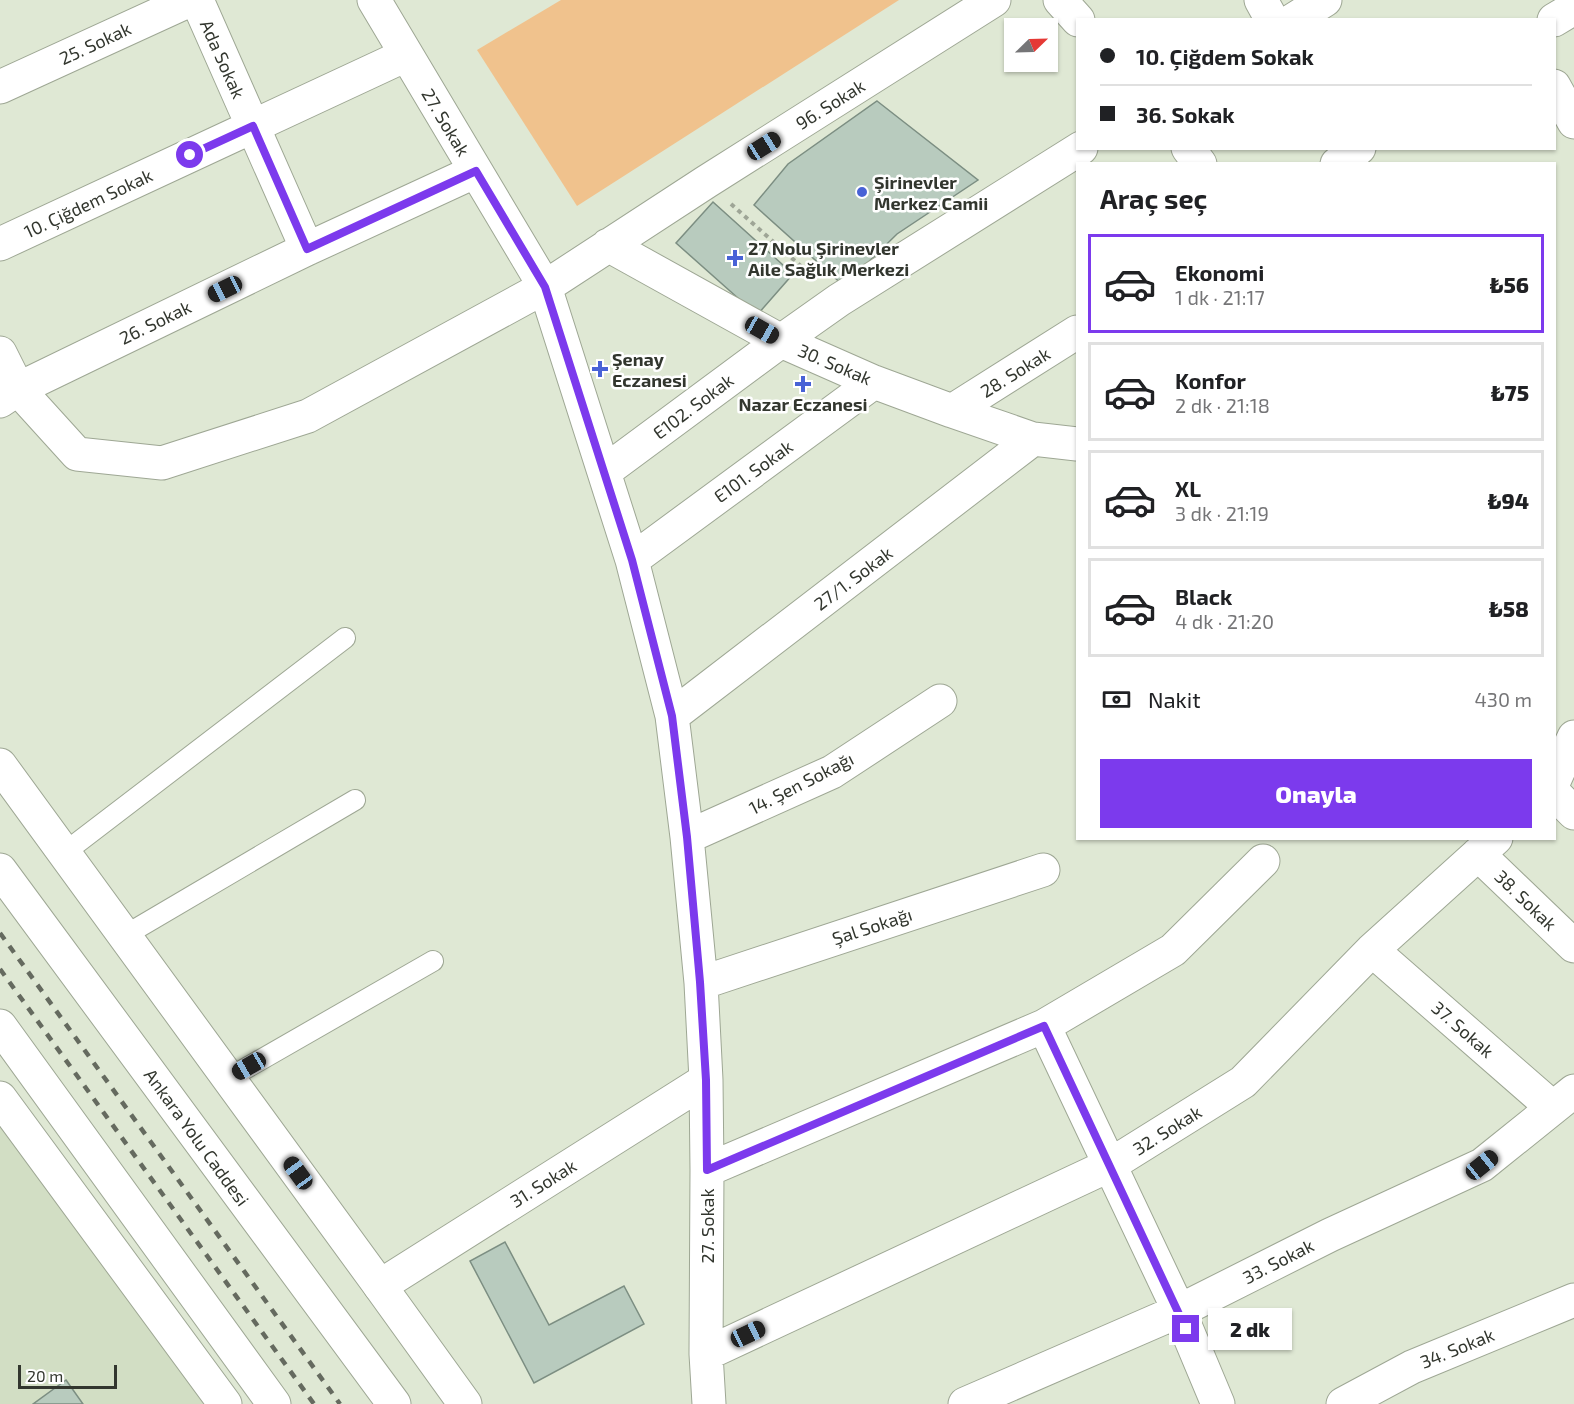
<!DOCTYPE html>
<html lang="tr">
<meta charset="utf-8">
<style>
body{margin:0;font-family:"Exo 2",sans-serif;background:#f2f2f2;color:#202124;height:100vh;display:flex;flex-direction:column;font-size:22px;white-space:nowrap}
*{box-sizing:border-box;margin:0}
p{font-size:20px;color:#757577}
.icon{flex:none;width:33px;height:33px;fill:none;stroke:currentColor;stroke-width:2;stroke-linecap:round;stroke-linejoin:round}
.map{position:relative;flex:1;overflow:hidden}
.sheet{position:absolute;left:1076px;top:162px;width:480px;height:678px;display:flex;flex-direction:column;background:#fff;border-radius:0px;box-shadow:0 2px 4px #0004}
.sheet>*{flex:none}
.top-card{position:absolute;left:1076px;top:18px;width:480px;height:132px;border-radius:0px;box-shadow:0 2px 4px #0004;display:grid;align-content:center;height:132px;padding:0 24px;background:#fff}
.needle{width:39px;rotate:67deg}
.buttons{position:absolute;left:1004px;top:18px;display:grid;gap:12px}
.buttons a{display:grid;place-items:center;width:54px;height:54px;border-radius:0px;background:#fff;box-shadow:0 2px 4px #0004;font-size:30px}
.scale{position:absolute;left:18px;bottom:15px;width:99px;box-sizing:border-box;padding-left:6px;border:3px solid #32362e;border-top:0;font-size:16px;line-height:21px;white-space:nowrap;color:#32362e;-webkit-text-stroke:4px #fff;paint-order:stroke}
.end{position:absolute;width:27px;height:27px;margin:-14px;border:8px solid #7c3aed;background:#fff;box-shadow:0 0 0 3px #fff}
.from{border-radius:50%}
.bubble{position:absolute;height:42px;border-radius:0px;background:#fff;box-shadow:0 2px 4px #0004;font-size:20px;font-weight:800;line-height:42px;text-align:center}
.car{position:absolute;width:18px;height:36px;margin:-18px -9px;border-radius:8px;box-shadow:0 0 4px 2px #0007;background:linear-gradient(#222 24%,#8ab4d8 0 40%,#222 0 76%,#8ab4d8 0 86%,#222 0)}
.top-card b{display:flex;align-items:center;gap:21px;height:57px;font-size:22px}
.top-card b+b{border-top:2px solid #e0e0e0}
.top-card i{width:15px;height:15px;background:#202124}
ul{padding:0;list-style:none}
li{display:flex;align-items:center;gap:18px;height:99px;margin:0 12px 9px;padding:0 12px;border:3px solid #e0e0e0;border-radius:0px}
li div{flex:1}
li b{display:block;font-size:22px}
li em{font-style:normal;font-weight:800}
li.current{border-color:#7c3aed}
li>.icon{width:54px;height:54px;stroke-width:1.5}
h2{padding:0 24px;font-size:27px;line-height:72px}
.pay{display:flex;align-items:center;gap:15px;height:66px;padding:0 24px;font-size:22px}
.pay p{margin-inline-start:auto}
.cta{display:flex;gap:12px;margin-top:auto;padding:12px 24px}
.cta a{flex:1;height:69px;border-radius:0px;background:#7c3aed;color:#fff;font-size:24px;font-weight:800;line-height:69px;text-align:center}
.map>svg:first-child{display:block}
.built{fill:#d2dec4}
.green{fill:#f0c28d}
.building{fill:#b8cbbe;stroke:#7c8e82;stroke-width:1.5}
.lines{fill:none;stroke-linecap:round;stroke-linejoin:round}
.lane-casing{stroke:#9ea794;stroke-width:22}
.street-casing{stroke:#9ea794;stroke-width:35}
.highway-casing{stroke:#9ea794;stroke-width:35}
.path{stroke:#9ea596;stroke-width:4;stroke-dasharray:4.5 4.5;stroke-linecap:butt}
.lane{stroke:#fff;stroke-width:20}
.street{stroke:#fff;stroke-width:33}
.highway{stroke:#fff;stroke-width:33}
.rail{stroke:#656a5f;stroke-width:4.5;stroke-dasharray:8 8;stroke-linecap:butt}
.route{stroke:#7c3aed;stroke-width:8}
.poi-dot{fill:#4862d6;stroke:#fff;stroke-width:2}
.labels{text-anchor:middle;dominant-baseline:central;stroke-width:5;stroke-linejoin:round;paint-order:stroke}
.street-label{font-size:18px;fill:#32362e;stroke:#fff}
.poi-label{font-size:18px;font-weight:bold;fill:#32362e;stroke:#fff;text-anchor:start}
</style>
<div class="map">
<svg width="1574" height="1404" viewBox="0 0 1574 1404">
<rect width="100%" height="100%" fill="#dfe8d4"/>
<path class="built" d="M 0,1125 L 204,1404 L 0,1404 Z"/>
<path class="green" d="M 561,0 L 899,0 L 577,206 L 477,50 Z"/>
<path class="building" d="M 877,101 L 978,180 L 897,234 L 844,286 L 754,205 L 788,164 Z
M 713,202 L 793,274 L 757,315 L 676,243 Z
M 505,1242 L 549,1325 L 624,1286 L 644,1324 L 534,1383 L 470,1261 Z
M 66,1380 L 83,1404 L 33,1404 Z"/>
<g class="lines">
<defs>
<path id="lane" d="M 64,853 L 345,638
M 124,936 L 355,800
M 229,1078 L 433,961"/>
<path id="street" d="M 197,0 L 307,249
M 374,0 L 545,287 L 632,560 L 672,716 L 687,837 L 701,983 L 706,1080 L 707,1170 L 706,1354 L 709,1404
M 1060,0 L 1078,20
M 1261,0 L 1272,20
M 1293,20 L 1325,0
M 1554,20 L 1574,8
M 1554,86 L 1574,122
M 0,87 L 190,0
M 1188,148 L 1200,164
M 1337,164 L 1359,148
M 0,244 L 406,55
M 608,245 L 781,341 L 874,382 L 952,411 L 1033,439 L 1077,444
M 0,353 L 18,389 L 77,454 L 162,463 L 308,416 L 545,287 L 706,182 L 994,0
M 0,401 L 18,389 L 307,249 L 476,171
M 952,411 L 1077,332
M 604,472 L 781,341 L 839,300 L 1081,148
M 632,560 L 874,382
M 672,716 L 1033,439
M 1554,781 L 1574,737
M 1554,793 L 1574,813
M 687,837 L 832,772 L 940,701
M 1478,854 L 1574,946
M 1372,950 L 1553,1108
M 701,983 L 1043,870
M 1044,1026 L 1179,1311 L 1218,1404
M 707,1170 L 1044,1026 L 1173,950 L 1263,861
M 380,1286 L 706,1080
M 706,1354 L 1110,1165 L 1243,1082 L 1372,950 L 1496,838
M 965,1404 L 1179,1311 L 1330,1235 L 1482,1165 L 1574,1091
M 1343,1404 L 1412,1367 L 1574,1300"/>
<path id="highway" d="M 0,765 L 380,1286 L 465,1404
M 0,870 L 394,1404
M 0,1026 L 274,1404
M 0,1098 L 225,1404"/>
</defs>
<use href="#lane" class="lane-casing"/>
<use href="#street" class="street-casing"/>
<use href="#highway" class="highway-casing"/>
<path class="path" d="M 731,204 L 813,277"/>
<use href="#lane" class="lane"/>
<use href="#street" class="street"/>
<use href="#highway" class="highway"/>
<path class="rail" d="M 0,933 L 340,1404
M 0,969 L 314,1404"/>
</g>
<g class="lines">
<path class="route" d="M 190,155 L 253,126 L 307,249 L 476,171 L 545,287 L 632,560 L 672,716 L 687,837 L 700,982 L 706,1080 L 707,1170 L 1044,1026 L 1186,1329"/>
</g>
<g class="poi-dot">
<circle cx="862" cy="192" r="6"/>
<path d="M732 249h6v6h6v6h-6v6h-6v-6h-6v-6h6z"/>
<path d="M597 360h6v6h6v6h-6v6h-6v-6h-6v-6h6z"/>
<path d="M800 375h6v6h6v6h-6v6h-6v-6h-6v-6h6z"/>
</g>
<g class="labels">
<g class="street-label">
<text transform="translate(95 43) rotate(-25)">25. Sokak</text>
<text transform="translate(223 59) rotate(66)">Ada Sokak</text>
<text transform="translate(830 104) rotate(-32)">96. Sokak</text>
<text transform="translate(446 122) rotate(59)">27. Sokak</text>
<text transform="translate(88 203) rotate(-25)">10. Çiğdem Sokak</text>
<text transform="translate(155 322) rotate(-26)">26. Sokak</text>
<text transform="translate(835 364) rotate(23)">30. Sokak</text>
<text transform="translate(1015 372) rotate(-32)">28. Sokak</text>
<text transform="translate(693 406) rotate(-37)">E102. Sokak</text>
<text transform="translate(753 471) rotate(-36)">E101. Sokak</text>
<text transform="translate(853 578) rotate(-37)">27/1. Sokak</text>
<text transform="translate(801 783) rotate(-27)">14. Şen Sokağı</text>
<text transform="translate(1526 900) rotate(44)">38. Sokak</text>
<text transform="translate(872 926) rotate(-18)">Şal Sokağı</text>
<text transform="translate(1463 1029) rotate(41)">37. Sokak</text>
<text transform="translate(1167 1130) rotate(-32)">32. Sokak</text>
<text transform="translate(197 1137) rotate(54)">Ankara Yolu Caddesi</text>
<text transform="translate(543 1183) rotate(-32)">31. Sokak</text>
<text transform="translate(707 1226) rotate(-90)">27. Sokak</text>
<text transform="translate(1278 1261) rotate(-27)">33. Sokak</text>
<text transform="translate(1457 1348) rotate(-22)">34. Sokak</text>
</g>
<g class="poi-label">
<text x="874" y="182">Şirinevler<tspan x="874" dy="21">Merkez Camii</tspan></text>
<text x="748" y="248">27 Nolu Şirinevler<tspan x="748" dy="21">Aile Sağlık Merkezi</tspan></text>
<text x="612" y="359">Şenay<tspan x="612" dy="21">Eczanesi</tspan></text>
<text x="803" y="404" text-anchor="middle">Nazar Eczanesi</text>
</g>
</g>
</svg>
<div class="buttons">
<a><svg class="needle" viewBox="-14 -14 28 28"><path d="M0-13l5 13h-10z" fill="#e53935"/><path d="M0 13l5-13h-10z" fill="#757577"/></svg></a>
</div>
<div class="scale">20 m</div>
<i class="end from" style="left:190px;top:155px"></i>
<i class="end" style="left:1186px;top:1329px"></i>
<div class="bubble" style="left:1208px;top:1308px;width:84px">2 dk</div>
<i class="car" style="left:764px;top:146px;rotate:58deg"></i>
<i class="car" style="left:225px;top:289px;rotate:244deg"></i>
<i class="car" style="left:762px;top:330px;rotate:119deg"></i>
<i class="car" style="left:249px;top:1066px;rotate:240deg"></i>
<i class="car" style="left:1482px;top:1165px;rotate:51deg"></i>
<i class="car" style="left:298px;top:1173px;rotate:324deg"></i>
<i class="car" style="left:748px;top:1334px;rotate:65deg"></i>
<div class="top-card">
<b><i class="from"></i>10. Çiğdem Sokak</b>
<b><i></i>36. Sokak</b>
</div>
<section class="sheet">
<h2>Araç seç</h2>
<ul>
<li class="current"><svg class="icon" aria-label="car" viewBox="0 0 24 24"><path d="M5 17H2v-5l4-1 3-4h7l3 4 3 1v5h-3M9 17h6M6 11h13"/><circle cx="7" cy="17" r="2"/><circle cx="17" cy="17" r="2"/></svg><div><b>Ekonomi</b><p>1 dk · 21:17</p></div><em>₺56</em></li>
<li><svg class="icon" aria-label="car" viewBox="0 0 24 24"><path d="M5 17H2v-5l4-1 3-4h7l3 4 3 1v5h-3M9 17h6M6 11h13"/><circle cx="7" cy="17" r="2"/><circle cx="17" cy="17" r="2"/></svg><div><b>Konfor</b><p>2 dk · 21:18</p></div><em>₺75</em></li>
<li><svg class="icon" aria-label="car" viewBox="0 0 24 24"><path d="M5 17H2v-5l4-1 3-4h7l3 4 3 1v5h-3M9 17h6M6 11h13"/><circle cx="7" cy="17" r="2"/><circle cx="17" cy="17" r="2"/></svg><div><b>XL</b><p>3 dk · 21:19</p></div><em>₺94</em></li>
<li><svg class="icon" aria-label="car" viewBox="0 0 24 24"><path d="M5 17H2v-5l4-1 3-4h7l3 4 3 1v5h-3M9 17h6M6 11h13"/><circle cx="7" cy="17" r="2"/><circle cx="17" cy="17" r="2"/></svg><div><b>Black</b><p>4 dk · 21:20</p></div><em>₺58</em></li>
</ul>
<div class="pay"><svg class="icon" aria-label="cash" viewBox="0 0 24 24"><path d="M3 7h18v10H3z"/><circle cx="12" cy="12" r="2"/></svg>Nakit<p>430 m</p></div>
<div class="cta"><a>Onayla</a></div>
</section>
</div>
